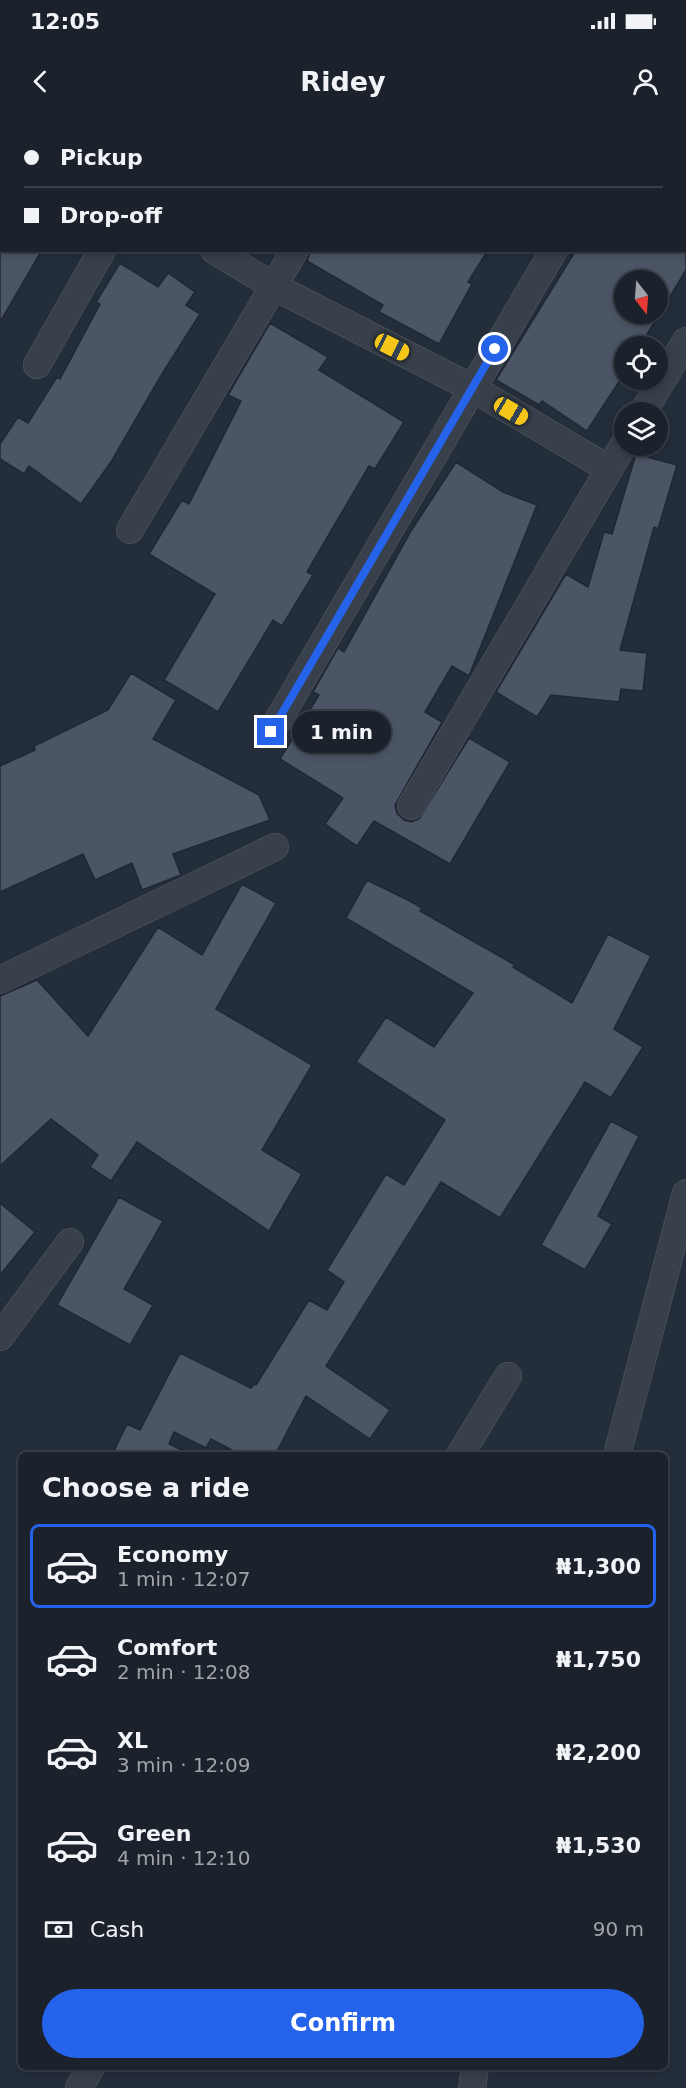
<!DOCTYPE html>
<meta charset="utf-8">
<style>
body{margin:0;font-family:"DejaVu Sans",sans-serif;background:#282f38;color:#f1f3f6;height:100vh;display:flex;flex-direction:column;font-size:22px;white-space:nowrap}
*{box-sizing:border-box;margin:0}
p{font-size:20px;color:#a0a4a9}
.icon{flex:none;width:33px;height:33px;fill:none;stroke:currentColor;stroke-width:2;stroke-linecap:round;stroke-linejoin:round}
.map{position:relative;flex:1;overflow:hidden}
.panel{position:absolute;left:18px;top:1332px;width:650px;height:618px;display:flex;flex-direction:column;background:#1b222c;border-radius:9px;box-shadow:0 3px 9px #0003,0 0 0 2px #393f48}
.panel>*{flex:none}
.guide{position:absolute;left:0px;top:0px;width:687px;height:132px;box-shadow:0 3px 9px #0003,0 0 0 2px #393f48;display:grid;align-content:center;height:132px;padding:0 24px;background:#1b222c}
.needle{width:39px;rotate:163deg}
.fabs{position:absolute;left:614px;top:150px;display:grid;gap:12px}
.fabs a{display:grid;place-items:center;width:54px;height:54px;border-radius:50%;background:#1b222c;box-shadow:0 3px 9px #0003,0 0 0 2px #393f48;font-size:30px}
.end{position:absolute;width:27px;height:27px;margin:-14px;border:8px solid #2563eb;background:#fff;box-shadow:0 0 0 3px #fff}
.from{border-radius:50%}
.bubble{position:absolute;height:42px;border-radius:21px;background:#1b222c;box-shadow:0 3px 9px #0003,0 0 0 2px #393f48;font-size:20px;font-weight:600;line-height:42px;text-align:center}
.car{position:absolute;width:18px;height:36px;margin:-18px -9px;border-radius:8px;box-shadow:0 0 4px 2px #0007;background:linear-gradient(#f5c518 24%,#345 0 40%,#f5c518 0 76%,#345 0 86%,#f5c518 0)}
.guide b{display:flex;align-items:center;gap:21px;height:57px;font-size:22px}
.guide b+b{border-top:2px solid #393f48}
.guide i{width:15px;height:15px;background:#f1f3f6}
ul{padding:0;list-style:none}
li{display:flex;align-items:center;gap:18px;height:84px;margin:0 12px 9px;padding:0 12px;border:3px solid transparent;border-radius:9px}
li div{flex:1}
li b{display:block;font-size:22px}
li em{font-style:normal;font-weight:600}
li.selected{border-color:#2563eb}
li>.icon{width:54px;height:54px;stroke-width:1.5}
h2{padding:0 24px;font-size:27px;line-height:72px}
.pay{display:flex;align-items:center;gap:15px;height:66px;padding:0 24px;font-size:22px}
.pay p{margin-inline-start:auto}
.primary-button{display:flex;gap:12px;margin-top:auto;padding:12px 24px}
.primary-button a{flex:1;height:69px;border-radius:36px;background:#2563eb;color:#fff;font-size:24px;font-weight:600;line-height:69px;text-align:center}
.status{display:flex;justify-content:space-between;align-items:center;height:42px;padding:0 30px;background:#1b222c;direction:ltr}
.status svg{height:16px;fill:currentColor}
header{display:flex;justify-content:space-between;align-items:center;height:78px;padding:0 24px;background:#1b222c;font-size:27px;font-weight:600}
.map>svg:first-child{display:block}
.building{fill:#4b5565;stroke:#1f2732;stroke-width:1.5;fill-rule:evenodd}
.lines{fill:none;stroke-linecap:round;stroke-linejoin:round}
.street-casing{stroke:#565e69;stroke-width:28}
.street{stroke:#38404b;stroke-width:27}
.route{stroke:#2563eb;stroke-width:8}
</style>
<div class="status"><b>12:05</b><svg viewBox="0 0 49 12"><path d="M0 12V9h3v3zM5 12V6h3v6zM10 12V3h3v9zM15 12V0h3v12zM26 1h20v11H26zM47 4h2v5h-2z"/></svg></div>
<header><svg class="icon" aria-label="back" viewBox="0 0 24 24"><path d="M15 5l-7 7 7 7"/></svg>Ridey<svg class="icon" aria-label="person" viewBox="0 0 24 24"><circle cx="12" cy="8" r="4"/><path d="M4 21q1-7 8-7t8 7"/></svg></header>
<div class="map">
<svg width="686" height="1968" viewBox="0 0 686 1968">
<rect width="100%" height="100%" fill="#242e3b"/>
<path class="building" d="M 0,130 L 42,130 L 0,202 Z
M 311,130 L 488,130 L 468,162 L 472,164 L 439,224 L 379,192 L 383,185 L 307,141 Z
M 576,130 L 686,130 L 686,150 L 640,226 L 624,226 L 624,254 L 587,311 L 542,281 L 539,285 L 496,260 ZM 624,160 L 657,160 L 657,194 L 624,194 Z
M 120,143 L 158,167 L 168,153 L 195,172 L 186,185 L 200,194 L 162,254 L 111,342 L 81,384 L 29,346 L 24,354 L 0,339 L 0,324 L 18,297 L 28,303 L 57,257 L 60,259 L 100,184 L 96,182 Z
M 270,203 L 328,237 L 319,250 L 404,302 L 375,349 L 369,346 L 307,452 L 313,455 L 282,506 L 273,500 L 218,592 L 164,560 L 215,474 L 149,434 L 182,380 L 189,384 L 241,281 L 228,275 Z
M 636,334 L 677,345 L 658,409 L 654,407 L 620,530 L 647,533 L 643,571 L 621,569 L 619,582 L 551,575 L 537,597 L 496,572 L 566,454 L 588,467 L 604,412 L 612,414 Z
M 456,342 L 503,372 L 537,385 L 469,556 L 452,546 L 425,592 L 442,602 L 395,685 L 397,693 L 404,700 L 411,702 L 419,699 L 469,618 L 510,642 L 450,744 L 374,701 L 357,726 L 325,704 L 343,678 L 280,639 L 319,575 L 313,572 L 338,528 L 344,532 L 411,411 Z
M 131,553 L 176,580 L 153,619 L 259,675 L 270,700 L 173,734 L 181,755 L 142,770 L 132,743 L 95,760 L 83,734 L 0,772 L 0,646 L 35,630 L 34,626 L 108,590 Z
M 367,760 L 410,781 L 422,788 L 420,791 L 515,845 L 513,847 L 572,883 L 608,814 L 651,836 L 614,909 L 643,927 L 611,978 L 585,962 L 500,1098 L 441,1062 L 326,1246 L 390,1290 L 370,1319 L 306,1276 L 275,1335 L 241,1335 L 211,1319 L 206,1328 L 174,1312 L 169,1324 L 192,1335 L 112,1335 L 127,1304 L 140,1310 L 180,1233 L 251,1268 L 254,1264 L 256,1265 L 309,1180 L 327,1190 L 344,1162 L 327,1150 L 386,1054 L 404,1065 L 445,1000 L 356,942 L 386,897 L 434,927 L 473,873 L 346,798 Z
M 242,764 L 276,783 L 216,889 L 312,945 L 262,1030 L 302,1054 L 269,1111 L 137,1022 L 111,1061 L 90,1047 L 98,1035 L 51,999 L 0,1046 L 0,876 L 37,860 L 88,916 L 158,807 L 202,835 Z
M 611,1001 L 639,1016 L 598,1096 L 612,1104 L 585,1150 L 541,1125 Z
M 119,1077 L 163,1101 L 124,1169 L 153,1185 L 130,1225 L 57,1185 Z
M 0,1083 L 35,1112 L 0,1155 Z"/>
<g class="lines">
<defs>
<path id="street" d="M 183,2 L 184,0
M 375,2 L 376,0
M 0,6 L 2,6
M 214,130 L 273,166 L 472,268 L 609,349
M 37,245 L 102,130
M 643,292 L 686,221
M 130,410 L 295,130
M 271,612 L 554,130
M 411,686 L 624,324
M 0,860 L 275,727
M 0,1217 L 70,1122
M 460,1335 L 508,1256
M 617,1335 L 686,1073
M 79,1968 L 91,1947
M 472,1968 L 475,1947"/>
</defs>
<use href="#street" class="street-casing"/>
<use href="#street" class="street"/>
</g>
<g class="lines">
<path class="route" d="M 271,612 L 495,229"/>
</g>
</svg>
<div class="fabs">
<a><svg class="needle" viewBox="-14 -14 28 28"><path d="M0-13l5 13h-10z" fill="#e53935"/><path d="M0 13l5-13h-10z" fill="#a0a4a9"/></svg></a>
<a><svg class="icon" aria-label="locate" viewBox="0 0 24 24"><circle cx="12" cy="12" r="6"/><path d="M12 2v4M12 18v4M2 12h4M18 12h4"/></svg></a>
<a><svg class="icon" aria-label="layers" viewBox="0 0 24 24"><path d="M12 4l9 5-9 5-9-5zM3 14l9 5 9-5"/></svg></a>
</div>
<i class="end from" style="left:495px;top:229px"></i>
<i class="end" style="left:271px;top:612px"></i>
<div class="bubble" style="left:292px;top:591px;width:99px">1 min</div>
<i class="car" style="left:392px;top:227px;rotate:117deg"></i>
<i class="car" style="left:511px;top:291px;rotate:120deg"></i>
<div class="guide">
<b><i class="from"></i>Pickup</b>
<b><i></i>Drop-off</b>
</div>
<section class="panel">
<h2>Choose a ride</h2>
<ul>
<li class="selected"><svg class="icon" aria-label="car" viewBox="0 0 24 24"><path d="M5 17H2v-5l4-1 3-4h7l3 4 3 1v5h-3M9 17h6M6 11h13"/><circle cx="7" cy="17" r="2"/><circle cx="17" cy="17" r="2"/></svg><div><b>Economy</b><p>1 min · 12:07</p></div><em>₦1,300</em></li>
<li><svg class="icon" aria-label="car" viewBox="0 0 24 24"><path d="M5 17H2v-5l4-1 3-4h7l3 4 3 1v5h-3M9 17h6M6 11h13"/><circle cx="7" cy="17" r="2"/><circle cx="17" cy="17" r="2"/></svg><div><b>Comfort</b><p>2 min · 12:08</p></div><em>₦1,750</em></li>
<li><svg class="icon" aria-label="car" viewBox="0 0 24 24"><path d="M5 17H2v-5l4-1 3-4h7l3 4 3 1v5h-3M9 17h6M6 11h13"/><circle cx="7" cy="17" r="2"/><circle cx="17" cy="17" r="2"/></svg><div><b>XL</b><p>3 min · 12:09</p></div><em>₦2,200</em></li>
<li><svg class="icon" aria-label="car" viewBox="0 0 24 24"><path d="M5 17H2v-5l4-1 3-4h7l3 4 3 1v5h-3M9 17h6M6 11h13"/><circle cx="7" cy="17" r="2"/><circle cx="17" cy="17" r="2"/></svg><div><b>Green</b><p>4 min · 12:10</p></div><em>₦1,530</em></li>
</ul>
<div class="pay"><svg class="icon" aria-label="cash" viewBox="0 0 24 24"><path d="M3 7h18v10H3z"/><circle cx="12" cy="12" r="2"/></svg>Cash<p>90 m</p></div>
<div class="primary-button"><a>Confirm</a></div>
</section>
</div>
